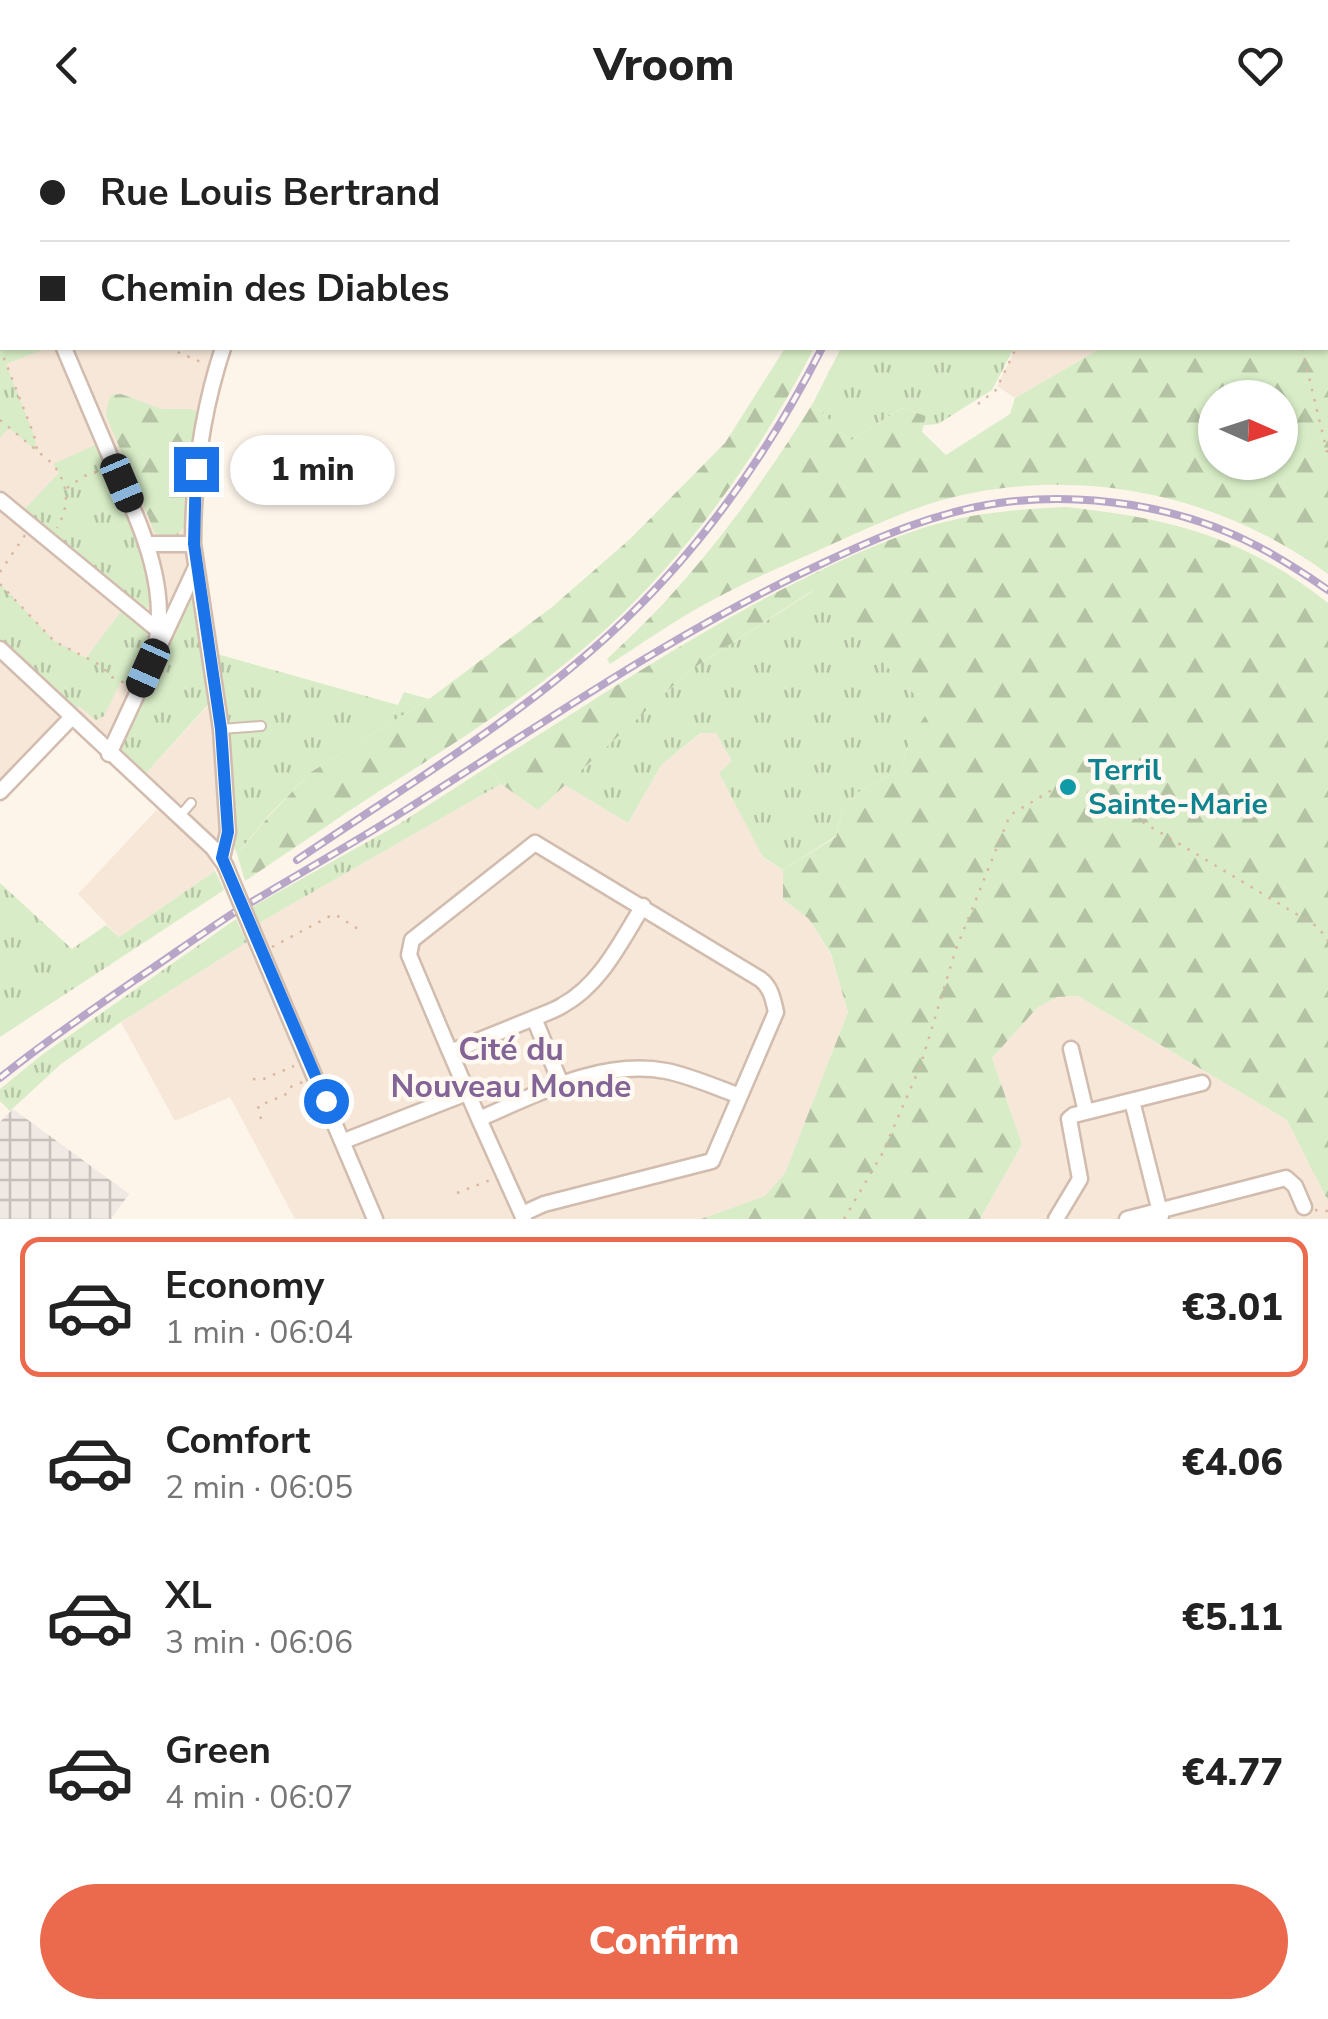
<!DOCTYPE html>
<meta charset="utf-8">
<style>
body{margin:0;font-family:"Nunito Sans",sans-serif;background:#f6f6f6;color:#222;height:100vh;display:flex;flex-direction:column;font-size:38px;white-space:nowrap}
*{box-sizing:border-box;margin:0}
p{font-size:32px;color:#767676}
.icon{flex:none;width:55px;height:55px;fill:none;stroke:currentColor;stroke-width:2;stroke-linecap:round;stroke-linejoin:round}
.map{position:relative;height:1089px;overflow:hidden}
.sheet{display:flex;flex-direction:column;background:#fff;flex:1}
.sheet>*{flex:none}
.guide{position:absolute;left:0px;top:0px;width:1330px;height:220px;box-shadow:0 2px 8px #0004;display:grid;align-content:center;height:220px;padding:0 40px;background:#fff}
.needle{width:65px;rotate:93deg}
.tools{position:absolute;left:1198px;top:250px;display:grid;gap:20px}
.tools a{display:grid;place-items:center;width:100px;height:100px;border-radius:50%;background:#fff;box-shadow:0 2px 8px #0004;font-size:50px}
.end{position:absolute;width:45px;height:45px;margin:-22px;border:12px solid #1a73e8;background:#fff;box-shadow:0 0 0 5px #fff}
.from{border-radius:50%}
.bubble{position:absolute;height:70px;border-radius:35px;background:#fff;box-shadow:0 2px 8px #0004;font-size:32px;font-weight:800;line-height:70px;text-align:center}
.car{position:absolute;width:30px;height:60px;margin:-30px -15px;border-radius:12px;box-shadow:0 0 8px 2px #0007;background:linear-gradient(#222 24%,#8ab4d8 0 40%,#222 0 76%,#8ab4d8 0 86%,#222 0)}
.guide b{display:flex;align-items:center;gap:35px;height:95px;font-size:38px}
.guide b+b{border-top:2px solid #e0e0e0}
.guide i{width:25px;height:25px;background:#222}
ul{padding:18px 0 0;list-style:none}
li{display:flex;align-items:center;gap:30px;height:140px;margin:0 20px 15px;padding:0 20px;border:5px solid transparent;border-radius:20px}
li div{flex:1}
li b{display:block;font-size:38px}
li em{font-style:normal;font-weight:800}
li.on{border-color:#eb694c}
li>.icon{width:90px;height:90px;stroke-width:1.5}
.button{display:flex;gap:20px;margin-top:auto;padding:20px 40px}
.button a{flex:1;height:115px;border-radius:60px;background:#eb694c;color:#fff;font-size:40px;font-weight:800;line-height:115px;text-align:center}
header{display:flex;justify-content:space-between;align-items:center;height:130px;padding:0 40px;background:#fff;font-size:45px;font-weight:800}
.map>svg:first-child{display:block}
.residential{fill:#f6e7d8}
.industrial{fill:url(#industrial-grid)}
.grass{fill:url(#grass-tufts)}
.forest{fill:url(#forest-firs);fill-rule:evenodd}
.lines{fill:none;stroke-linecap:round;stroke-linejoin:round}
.service-casing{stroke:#d1bcae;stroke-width:12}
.minor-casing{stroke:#d1bcae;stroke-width:19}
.path{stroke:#dab6a2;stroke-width:2.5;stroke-dasharray:2.5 8;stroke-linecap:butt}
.service{stroke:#fff;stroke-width:8}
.minor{stroke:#fff;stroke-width:14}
.rail-casing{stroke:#b8a6c9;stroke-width:8}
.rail{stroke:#fff9f1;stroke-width:4;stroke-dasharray:11;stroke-linecap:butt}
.minor-bridge-casing{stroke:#d1bcae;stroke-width:19;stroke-linecap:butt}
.minor-bridge{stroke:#fff;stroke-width:14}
.route{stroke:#1a73e8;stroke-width:12}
.culture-dot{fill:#0f9aa8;stroke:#fff9f1;stroke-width:4}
.labels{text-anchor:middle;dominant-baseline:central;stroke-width:9;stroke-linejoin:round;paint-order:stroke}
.culture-label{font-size:30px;font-weight:bold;fill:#0d838f;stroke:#fff9f1;text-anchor:start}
.neighbourhood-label{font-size:32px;font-weight:bold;fill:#836496;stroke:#fff9f1}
</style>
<header><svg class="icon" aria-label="back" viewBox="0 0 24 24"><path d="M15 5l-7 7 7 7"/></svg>Vroom<svg class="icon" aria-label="heart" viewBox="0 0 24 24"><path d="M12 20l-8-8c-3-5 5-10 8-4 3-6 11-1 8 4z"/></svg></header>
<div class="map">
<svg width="1328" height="1089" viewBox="0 0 1328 1089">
<defs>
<pattern id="industrial-grid" width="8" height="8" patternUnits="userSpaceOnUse" patternTransform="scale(2.5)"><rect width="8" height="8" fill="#efe8e3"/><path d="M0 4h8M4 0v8" fill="none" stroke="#c7bfba"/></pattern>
<pattern id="grass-tufts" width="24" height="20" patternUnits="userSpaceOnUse" patternTransform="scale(2.5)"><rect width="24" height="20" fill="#d8edc7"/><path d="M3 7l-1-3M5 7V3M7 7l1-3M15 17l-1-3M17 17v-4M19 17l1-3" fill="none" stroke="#b4c3a4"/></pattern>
<pattern id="forest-firs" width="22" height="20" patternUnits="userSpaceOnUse" patternTransform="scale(2.5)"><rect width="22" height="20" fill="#d8edc7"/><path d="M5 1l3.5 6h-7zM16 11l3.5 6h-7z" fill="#b4c3a4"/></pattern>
</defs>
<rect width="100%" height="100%" fill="#fdf5ea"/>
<path class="residential" d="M 0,0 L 319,0 L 318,2 L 2,2 L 2,218 L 223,218 L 207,276 L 196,436 L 109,623 L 72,587 L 0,663 Z
M 1016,218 L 1101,218 L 1015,268 L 997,256 Z
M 217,566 L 222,728 L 203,711 L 215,741 L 119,807 L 78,764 L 163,673 L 139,651 Z
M 702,603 L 717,603 L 732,631 L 762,727 L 783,740 L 783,769 L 809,789 L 831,825 L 848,882 L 785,1043 L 765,1066 L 701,1089 L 295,1089 L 230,967 L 175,991 L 121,892 L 247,812 L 259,793 L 501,654 L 538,680 L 565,655 L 628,693 L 662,634 Z
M 1078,866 L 1287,990 L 1328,1071 L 1328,1089 L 980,1089 L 1022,1014 L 992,928 L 1038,877 L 1057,867 Z"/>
<path class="industrial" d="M 13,979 L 129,1064 L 111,1089 L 0,1089 L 0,992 Z"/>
<path class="grass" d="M 2,216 L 47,218 L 6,234 L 34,305 L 37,321 L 9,298 L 0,308 L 0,218 Z
M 841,218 L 1014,218 L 992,260 L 938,294 L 924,295 L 926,286 L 902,278 L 850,311 L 813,273 Z
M 104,311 C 118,345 171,447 147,478 L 139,478 L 19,385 L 59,343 L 53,334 Z
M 196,436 L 210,522 L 398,575 L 404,562 L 429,569 L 311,642 L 269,685 L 237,724 L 228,702 L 215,567 L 139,651 L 109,624 L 137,560 L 121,551 L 104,586 L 96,590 L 79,576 L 72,587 L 0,519 L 0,454 L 54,511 L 86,528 L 125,476 C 151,501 151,501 145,536 Z
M 813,461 L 930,580 L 910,610 L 900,640 L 860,661 L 843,678 L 836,706 L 783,740 L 763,727 L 719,643 L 732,631 L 716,603 L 701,603 L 662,634 L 628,693 L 565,655 L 689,541 Z
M 489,636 L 501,654 L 259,793 L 252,777 L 399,694 Z
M 215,741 L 224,760 L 0,907 L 0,753 L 72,819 L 106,795 L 119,807 Z
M 236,789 L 247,812 L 121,892 L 61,934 L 10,981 L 0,971 L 0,959 L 43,924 Z"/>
<path class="forest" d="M 1328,165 L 1328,444 C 1224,368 1094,338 967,364 C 914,375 866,399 817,421 C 778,438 738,455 700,477 C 669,494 640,515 610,534 L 607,529 C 626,511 645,493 663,474 C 720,412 769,344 813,273 L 850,311 L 902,278 L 926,286 L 922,302 L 946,325 L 1010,284 L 1015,268 L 1101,218 L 1328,218 ZM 1215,268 L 1280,268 L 1280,332 L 1215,332 Z
M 785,218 L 814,218 C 761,321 693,419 607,498 C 537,562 457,612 378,662 C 333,691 289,722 245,751 L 237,724 L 269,686 L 311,642 L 429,569 L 552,477 L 630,409 L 725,313 Z
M 121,264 L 161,279 L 191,279 L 197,282 L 203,292 L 193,385 L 178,405 L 167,408 L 155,403 L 106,285 L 108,272 L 112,265 Z
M 1066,377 C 1170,388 1245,407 1328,473 L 1328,1071 L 1287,990 L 1078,866 L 1057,867 L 1038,877 L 992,928 L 1022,1014 L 980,1089 L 701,1089 L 765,1066 L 785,1043 L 848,882 L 831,824 L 809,789 L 783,769 L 783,740 L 836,707 L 843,678 L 860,661 L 900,640 L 910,610 L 929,579 L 812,461 L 689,541 L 538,680 L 501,654 L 489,636 C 590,573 690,505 797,452 C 837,432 880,412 923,398 C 970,383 1018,379 1066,377 Z"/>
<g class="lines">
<defs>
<path id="service" d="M 221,599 L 261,596
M 179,687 L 191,673"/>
<path id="minor" d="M 318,2 L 319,0
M 1122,2 L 1123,0
M 0,67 L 2,73
M 64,218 C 80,255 96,293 112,331 C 138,391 172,456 154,523
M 0,370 L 159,501
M 148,414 L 193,414
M 0,519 L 213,718 L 225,735
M 109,624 L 196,437
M 0,662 L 72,587
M 222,728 L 228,702 L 221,599 L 193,414 C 193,346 202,282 223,218
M 253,802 L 375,1089
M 534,888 C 543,884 554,881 563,875 C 601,854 621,811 643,776
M 1071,919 L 1086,982
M 450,922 L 409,825 L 412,810 L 535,713 L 760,849 C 771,857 773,869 776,882 L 712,1031 L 544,1074 L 522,1084
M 561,954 L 534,888 L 450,922 L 479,989 C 537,964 601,929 666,941 C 691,946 715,957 740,966
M 1132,971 L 1161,1086
M 479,989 L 524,1089
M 344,1011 L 467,963
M 1056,1089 L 1080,1049 L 1069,989 L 1074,985 L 1202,953
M 1127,1089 L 1286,1048 L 1295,1056 L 1304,1077"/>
</defs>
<use href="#service" class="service-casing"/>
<use href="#minor" class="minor-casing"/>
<path class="path" d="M 28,0 L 33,2
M 217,0 L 223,2
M 162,2 L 163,0
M 0,3 L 1,0
M 0,218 L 34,305 L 37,320
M 168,218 L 203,233
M 1302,218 L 1328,326
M 978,274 L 996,260 L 1016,218
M 0,290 L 53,334 C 69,356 70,375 57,398
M 67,358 L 84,346 L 100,341
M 0,442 L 25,405
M 0,454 L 54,511 L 100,535 L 112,547 L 127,554
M 272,817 L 332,785 L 336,785 L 358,799
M 253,949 L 261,950 L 294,936
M 261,989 L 258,976 L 285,965 L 288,958 L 305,951
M 457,1063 L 493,1049
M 1315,1080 L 1328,1081
M 844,1089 L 882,1024 L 920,937 L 956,819 L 1010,685 L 1062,654 L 1101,667 L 1318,797 L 1328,811"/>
<use href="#service" class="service"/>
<use href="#minor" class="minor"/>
<defs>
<path id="rail" d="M 1247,0 L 1249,2
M 903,2 L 904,0
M 1328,146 L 1328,147
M 297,730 C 403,658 516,590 611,503 C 699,422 768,324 822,218
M 0,948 C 43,913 89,882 135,850 C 168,828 201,804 235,782 C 291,748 349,716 404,681 C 541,595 674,502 821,434 C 878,407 936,382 999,373 C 1085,361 1181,376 1257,416 C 1282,429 1305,444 1328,460"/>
</defs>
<use href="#rail" class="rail-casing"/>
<use href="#rail" class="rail"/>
<defs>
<path id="minor-bridge" d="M 225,735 L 253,802"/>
</defs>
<use href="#minor-bridge" class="minor-bridge-casing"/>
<use href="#minor-bridge" class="minor-bridge"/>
</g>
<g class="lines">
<path class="route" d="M 196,339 L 194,414 L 221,599 L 228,702 L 222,728 L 326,971"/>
</g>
<circle class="culture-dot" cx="1068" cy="657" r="10"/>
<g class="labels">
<g class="culture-label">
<text x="1088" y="640">Terril<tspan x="1088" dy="34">Sainte-Marie</tspan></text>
</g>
<g class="neighbourhood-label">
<text x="511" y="919">Cité du<tspan x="511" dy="37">Nouveau Monde</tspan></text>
</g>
</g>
</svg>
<div class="tools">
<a><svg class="needle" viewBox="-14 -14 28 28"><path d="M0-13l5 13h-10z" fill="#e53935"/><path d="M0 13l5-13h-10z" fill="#767676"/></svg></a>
</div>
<i class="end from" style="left:326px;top:971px"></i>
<i class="end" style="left:196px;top:339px"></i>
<div class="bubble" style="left:230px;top:305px;width:165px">1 min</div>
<i class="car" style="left:122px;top:353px;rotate:157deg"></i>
<i class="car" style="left:148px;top:538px;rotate:204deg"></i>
<div class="guide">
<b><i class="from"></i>Rue Louis Bertrand</b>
<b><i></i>Chemin des Diables</b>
</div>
</div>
<section class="sheet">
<ul>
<li class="on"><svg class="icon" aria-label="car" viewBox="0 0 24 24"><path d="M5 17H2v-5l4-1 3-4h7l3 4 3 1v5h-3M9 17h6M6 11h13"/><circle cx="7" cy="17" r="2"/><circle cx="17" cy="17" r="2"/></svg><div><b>Economy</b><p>1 min · 06:04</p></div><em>€3.01</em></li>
<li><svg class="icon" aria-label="car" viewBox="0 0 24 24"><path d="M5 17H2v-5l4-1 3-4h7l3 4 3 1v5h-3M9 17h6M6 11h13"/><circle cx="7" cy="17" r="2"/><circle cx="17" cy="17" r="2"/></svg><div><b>Comfort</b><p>2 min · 06:05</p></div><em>€4.06</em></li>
<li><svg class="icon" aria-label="car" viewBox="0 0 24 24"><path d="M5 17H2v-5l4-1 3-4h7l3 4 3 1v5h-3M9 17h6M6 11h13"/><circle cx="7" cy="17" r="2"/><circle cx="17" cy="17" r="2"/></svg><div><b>XL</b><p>3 min · 06:06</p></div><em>€5.11</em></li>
<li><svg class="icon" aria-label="car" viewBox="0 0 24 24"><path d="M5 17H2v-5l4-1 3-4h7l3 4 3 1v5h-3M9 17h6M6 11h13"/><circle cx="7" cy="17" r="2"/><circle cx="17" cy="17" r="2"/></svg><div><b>Green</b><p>4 min · 06:07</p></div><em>€4.77</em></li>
</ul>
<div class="button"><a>Confirm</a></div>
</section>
